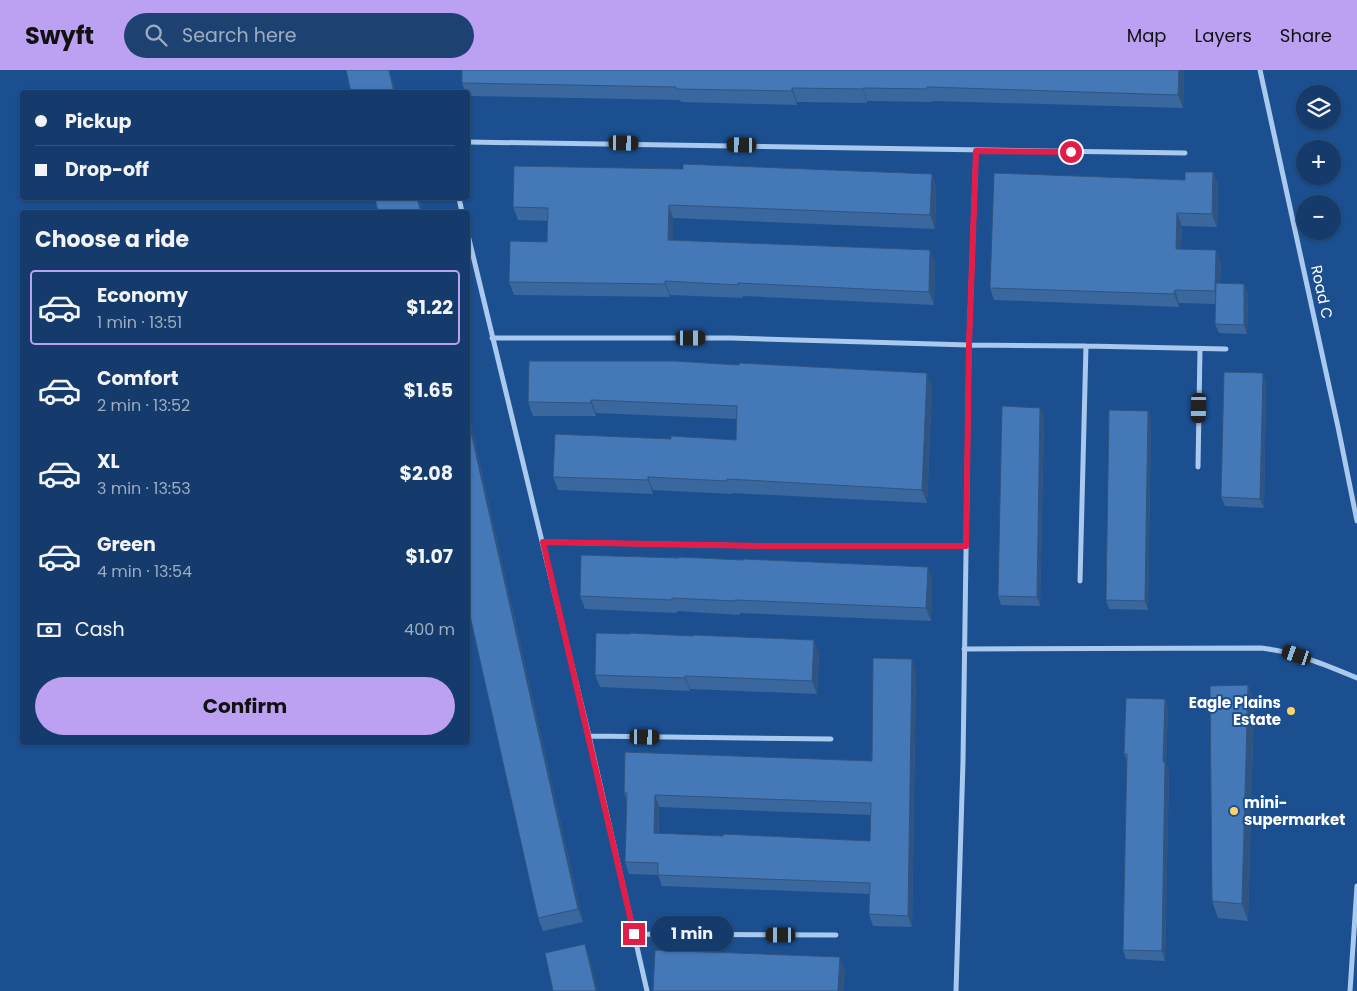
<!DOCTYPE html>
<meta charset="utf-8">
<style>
body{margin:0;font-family:Poppins,sans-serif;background:#1d4271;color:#f1f3f6;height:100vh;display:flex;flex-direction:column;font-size:19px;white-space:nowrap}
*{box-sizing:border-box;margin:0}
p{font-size:16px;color:#9dadc1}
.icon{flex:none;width:28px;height:28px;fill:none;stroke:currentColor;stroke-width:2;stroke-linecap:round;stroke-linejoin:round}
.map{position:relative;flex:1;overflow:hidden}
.details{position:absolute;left:20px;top:140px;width:450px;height:535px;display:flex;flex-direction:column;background:#143b6b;border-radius:5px;box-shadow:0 1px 4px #0004,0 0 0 1px #33557e}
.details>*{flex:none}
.top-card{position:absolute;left:20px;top:20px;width:450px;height:110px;border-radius:5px;box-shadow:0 1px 4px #0004,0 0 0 1px #33557e;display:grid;align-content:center;height:110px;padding:0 15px;background:#143b6b}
.controls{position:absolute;left:1296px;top:15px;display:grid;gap:10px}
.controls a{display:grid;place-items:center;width:45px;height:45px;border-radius:50%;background:#143b6b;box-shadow:0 1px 4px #0004,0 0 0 1px #33557e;font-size:25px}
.end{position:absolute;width:22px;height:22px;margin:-11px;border:6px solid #e11d48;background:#fff;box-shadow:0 0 0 2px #fff}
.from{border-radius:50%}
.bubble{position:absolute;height:35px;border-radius:18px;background:#143b6b;box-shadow:0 1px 4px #0004,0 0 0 1px #33557e;font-size:16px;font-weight:700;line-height:35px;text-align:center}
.car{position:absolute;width:15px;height:30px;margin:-15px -8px;border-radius:6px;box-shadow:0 0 4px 1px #0007;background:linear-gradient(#222 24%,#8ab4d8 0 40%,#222 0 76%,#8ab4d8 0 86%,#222 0)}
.top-card b{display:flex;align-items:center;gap:18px;height:48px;font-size:19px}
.top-card b+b{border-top:1px solid #33557e}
.top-card i{width:12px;height:12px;background:#f1f3f6}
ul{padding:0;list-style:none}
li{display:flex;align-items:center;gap:15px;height:75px;margin:0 10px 8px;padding:0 5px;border:2px solid transparent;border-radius:5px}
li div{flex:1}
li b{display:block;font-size:19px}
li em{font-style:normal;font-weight:700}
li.current{border-color:#bca0f2}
li>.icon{width:45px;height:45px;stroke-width:1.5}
h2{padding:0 15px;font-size:22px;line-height:60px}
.pay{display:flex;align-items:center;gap:12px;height:55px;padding:0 15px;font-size:19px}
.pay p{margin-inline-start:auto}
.button{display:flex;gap:10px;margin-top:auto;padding:10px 15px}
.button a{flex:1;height:58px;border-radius:30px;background:#bca0f2;color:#111;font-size:20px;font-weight:700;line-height:58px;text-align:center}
header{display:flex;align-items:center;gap:30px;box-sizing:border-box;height:70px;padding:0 25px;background:#bca0f2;color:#111}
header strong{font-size:24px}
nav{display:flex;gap:28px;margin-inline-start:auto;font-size:18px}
.search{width:350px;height:45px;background:#1d4271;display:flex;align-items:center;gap:12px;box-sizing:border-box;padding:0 18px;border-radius:28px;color:#9dadc1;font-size:19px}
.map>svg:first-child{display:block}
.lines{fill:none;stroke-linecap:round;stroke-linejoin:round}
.minor{stroke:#a9c9ee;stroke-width:5}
.wall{fill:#3a679d;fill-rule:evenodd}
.shaded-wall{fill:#305480}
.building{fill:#4478b7;stroke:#305480;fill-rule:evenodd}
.route{stroke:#e11d48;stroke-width:6}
.poi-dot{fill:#ffd166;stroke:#1b4f8f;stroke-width:2}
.labels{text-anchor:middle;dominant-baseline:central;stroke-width:4;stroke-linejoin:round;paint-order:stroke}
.street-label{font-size:15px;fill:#fff;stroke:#1b4f8f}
.poi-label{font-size:15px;font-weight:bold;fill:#fff;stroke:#1b4f8f;text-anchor:end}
</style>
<header>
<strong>Swyft</strong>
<div class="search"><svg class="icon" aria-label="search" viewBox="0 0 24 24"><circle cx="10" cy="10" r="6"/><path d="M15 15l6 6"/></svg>Search here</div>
<nav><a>Map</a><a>Layers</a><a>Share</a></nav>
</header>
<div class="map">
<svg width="1357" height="921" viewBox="0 0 1357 921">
<rect width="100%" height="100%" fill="#1b4f8f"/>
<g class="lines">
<path class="minor" d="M 1260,0 L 1338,357 L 1357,451
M 468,72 L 1185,83
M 459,128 L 462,142
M 468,165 L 589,666 L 647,921
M 492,268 L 731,268 L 969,275 L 1086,276 L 1226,279
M 1198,397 L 1200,279
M 543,472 L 766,476 L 966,476
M 1080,511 L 1086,276
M 964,579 L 1261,578 C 1295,582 1326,595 1357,608
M 589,666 L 831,669
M 634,864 L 836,865
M 956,921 L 963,691 L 969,275 L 976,81
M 1350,921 L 1357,816"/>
</g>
<path class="wall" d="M 462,0 L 1184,0 L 1183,38 L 932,31 L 932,32 L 867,31 L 867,33 L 797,32 L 797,35 L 681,32 L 680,30 L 468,26 L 468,22 L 465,22 L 462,13 Z
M 1213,102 L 1218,115 L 1217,157 L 1182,156 L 1181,179 L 1216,180 L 1221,193 L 1220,213 L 1244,214 L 1248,223 L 1247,264 L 1219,263 L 1215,254 L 1216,234 L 1179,233 L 1179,237 L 994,230 L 990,218 L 1185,110 Z
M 932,104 L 936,117 L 935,159 L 673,148 L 673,170 L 935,193 L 934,235 L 807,229 L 743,226 L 743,228 L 670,225 L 670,227 L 514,225 L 509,212 L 547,172 L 548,151 L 518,150 L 513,137 Z
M 1266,312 L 1264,438 L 1225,436 L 1221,427 Z
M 932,317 L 927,433 L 732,423 L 732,424 L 653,420 L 653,424 L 558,420 L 553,407 L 671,369 L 736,370 L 737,349 L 596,343 L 596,346 L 533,346 L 528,332 Z
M 1040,338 L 1044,347 L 1040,536 L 1001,535 L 998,526 Z
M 468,341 L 583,852 L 543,861 L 538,848 L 468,537 Z
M 1148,341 L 1151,350 L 1148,540 L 1109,539 L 1106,530 Z
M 932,510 L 931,551 L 740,543 L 740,545 L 677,541 L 677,543 L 585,539 L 580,526 Z
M 819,582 L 817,624 L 690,619 L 690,621 L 600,617 L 595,605 Z
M 916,601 L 912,857 L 873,856 L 869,844 L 870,824 L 662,816 L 658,805 L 629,804 L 625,792 L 627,731 L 624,723 L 872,691 ZM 659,737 L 871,745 L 870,771 L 723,766 L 659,763 Z
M 1248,615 L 1254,632 L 1248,851 L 1218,848 L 1212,831 Z
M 1165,629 L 1168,638 L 1166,694 L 1169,701 L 1165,891 L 1126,889 L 1123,880 L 1127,690 L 1124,684 Z"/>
<path class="shaded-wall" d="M 389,0 L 390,0 L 396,22 L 394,22 Z
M 1179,0 L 1184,0 L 1183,38 L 1178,25 Z
M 792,18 L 797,32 L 797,35 L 792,21 Z
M 863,18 L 867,31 L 867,33 L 863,19 Z
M 1213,102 L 1218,115 L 1217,157 L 1212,144 Z
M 932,104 L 936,117 L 935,159 L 930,145 Z
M 417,128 L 419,128 L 423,142 L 421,142 Z
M 669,135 L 673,148 L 673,183 L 668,170 Z
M 1177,143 L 1182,156 L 1181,192 L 1176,179 Z
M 930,180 L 935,193 L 934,235 L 929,222 Z
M 1216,180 L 1221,193 L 1219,234 L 1215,221 Z
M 665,211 L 670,225 L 670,227 L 665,214 Z
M 1244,214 L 1248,223 L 1247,264 L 1244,255 Z
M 1175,220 L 1179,233 L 1179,237 L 1174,224 Z
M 927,303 L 932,317 L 927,433 L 922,420 Z
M 1263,303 L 1266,312 L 1264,438 L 1260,429 Z
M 591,330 L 596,343 L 596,346 L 591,333 Z
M 1040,338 L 1044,347 L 1040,536 L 1037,527 Z
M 468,341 L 583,852 L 578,839 L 468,349 Z
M 1148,341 L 1151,350 L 1148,540 L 1145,531 Z
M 648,407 L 653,420 L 653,424 L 648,410 Z
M 928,497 L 932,510 L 931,551 L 926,538 Z
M 814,570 L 819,582 L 817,624 L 812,611 Z
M 912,589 L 916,601 L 912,857 L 908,846 Z
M 685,606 L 690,619 L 690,621 L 685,608 Z
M 1248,615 L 1254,632 L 1248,851 L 1242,834 Z
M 1165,629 L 1168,638 L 1166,694 L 1169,701 L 1165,891 L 1162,881 L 1163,692 Z
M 655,725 L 659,737 L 658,774 L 654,763 Z
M 585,874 L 590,888 L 598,921 L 596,921 Z
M 840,887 L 845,900 L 844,921 L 838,921 Z"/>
<path class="building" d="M 346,0 L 389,0 L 394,22 L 351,22 Z
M 462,0 L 1179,0 L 1178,25 L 927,17 L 927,19 L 863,18 L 863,19 L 792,18 L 792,21 L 676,19 L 676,17 L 462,13 Z
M 683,94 L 932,104 L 930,145 L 669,135 L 668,170 L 930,180 L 929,222 L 802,216 L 738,213 L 738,215 L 665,211 L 665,214 L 509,212 L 510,171 L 547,172 L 548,138 L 513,137 L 514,96 L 683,99 Z
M 1185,102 L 1213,102 L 1212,144 L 1177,143 L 1176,179 L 1216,180 L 1215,221 L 1175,220 L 1174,224 L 990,218 L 994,103 L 1185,110 Z
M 375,128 L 417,128 L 421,142 L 378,142 Z
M 1216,213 L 1244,214 L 1244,255 L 1215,254 Z
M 529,291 L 674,291 L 739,295 L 739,293 L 927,303 L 922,420 L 727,409 L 727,411 L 648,407 L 648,410 L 553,407 L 555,364 L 671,369 L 671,366 L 736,370 L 737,336 L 591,330 L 591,333 L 528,332 Z
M 1224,302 L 1263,303 L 1260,429 L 1221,427 Z
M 1002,336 L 1040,338 L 1037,527 L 998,526 Z
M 1109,340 L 1148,341 L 1145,531 L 1106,530 Z
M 468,349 L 578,839 L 538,848 L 468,537 Z
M 581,485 L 679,488 L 679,487 L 743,490 L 743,489 L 928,497 L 926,538 L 735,530 L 735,531 L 672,528 L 672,530 L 580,526 Z
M 596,563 L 630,564 L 630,563 L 693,566 L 693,565 L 814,570 L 812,611 L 685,606 L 685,608 L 595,605 Z
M 873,588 L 912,589 L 908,846 L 869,844 L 870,813 L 658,805 L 658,793 L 625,792 L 627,723 L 624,723 L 625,682 L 872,691 ZM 655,725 L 871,733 L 870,771 L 723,764 L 723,766 L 654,763 Z
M 1248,615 L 1242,834 L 1212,831 L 1210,616 Z
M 1126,628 L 1165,629 L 1163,692 L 1165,692 L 1162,881 L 1123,880 L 1127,684 L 1124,684 Z
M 585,874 L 596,921 L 553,921 L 545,883 Z
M 655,880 L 840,887 L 838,921 L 653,921 Z"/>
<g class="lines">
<path class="route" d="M 634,864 L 543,472 L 766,476 L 966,476 L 969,275 L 976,81 L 1071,82"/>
</g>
<g class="poi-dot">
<circle cx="1291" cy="641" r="5"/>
<circle cx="1234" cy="741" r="5"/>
</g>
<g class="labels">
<g class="street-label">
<text transform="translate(1322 222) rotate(78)">Road C</text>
</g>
<g class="poi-label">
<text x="1281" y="632">Eagle Plains<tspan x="1281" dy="17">Estate</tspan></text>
<text x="1244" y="732" text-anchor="start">mini-<tspan x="1244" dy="17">supermarket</tspan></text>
</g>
</g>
</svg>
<div class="controls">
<a><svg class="icon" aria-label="layers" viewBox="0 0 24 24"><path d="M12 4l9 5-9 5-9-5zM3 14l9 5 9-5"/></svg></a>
<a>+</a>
<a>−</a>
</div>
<i class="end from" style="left:1071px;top:82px"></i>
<i class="end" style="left:634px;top:864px"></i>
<div class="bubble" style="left:651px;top:846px;width:82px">1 min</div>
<i class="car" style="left:624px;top:73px;rotate:91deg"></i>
<i class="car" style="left:742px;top:75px;rotate:271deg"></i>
<i class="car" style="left:691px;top:268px;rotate:90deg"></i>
<i class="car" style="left:1199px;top:338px;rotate:181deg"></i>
<i class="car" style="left:1297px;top:585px;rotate:289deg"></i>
<i class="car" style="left:645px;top:667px;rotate:91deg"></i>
<i class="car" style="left:781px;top:865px;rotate:270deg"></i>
<div class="top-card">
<b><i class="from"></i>Pickup</b>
<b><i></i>Drop-off</b>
</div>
<section class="details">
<h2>Choose a ride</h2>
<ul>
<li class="current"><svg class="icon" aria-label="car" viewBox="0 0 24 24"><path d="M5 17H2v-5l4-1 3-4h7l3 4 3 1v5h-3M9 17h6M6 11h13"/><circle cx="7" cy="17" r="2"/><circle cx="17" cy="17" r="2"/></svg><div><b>Economy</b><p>1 min · 13:51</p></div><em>$1.22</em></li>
<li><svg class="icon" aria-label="car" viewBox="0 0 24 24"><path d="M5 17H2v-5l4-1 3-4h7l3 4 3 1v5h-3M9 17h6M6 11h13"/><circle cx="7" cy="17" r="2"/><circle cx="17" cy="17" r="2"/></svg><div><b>Comfort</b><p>2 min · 13:52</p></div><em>$1.65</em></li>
<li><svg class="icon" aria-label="car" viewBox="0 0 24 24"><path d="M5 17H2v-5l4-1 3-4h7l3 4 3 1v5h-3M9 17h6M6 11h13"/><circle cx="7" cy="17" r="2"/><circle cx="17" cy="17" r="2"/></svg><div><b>XL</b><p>3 min · 13:53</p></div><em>$2.08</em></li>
<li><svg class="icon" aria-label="car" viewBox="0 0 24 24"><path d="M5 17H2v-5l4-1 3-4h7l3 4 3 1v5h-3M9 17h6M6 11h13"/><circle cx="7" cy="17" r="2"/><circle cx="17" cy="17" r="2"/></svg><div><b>Green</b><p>4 min · 13:54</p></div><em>$1.07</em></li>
</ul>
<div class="pay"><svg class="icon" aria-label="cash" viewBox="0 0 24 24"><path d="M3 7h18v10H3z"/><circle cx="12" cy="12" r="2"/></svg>Cash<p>400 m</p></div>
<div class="button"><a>Confirm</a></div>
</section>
</div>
